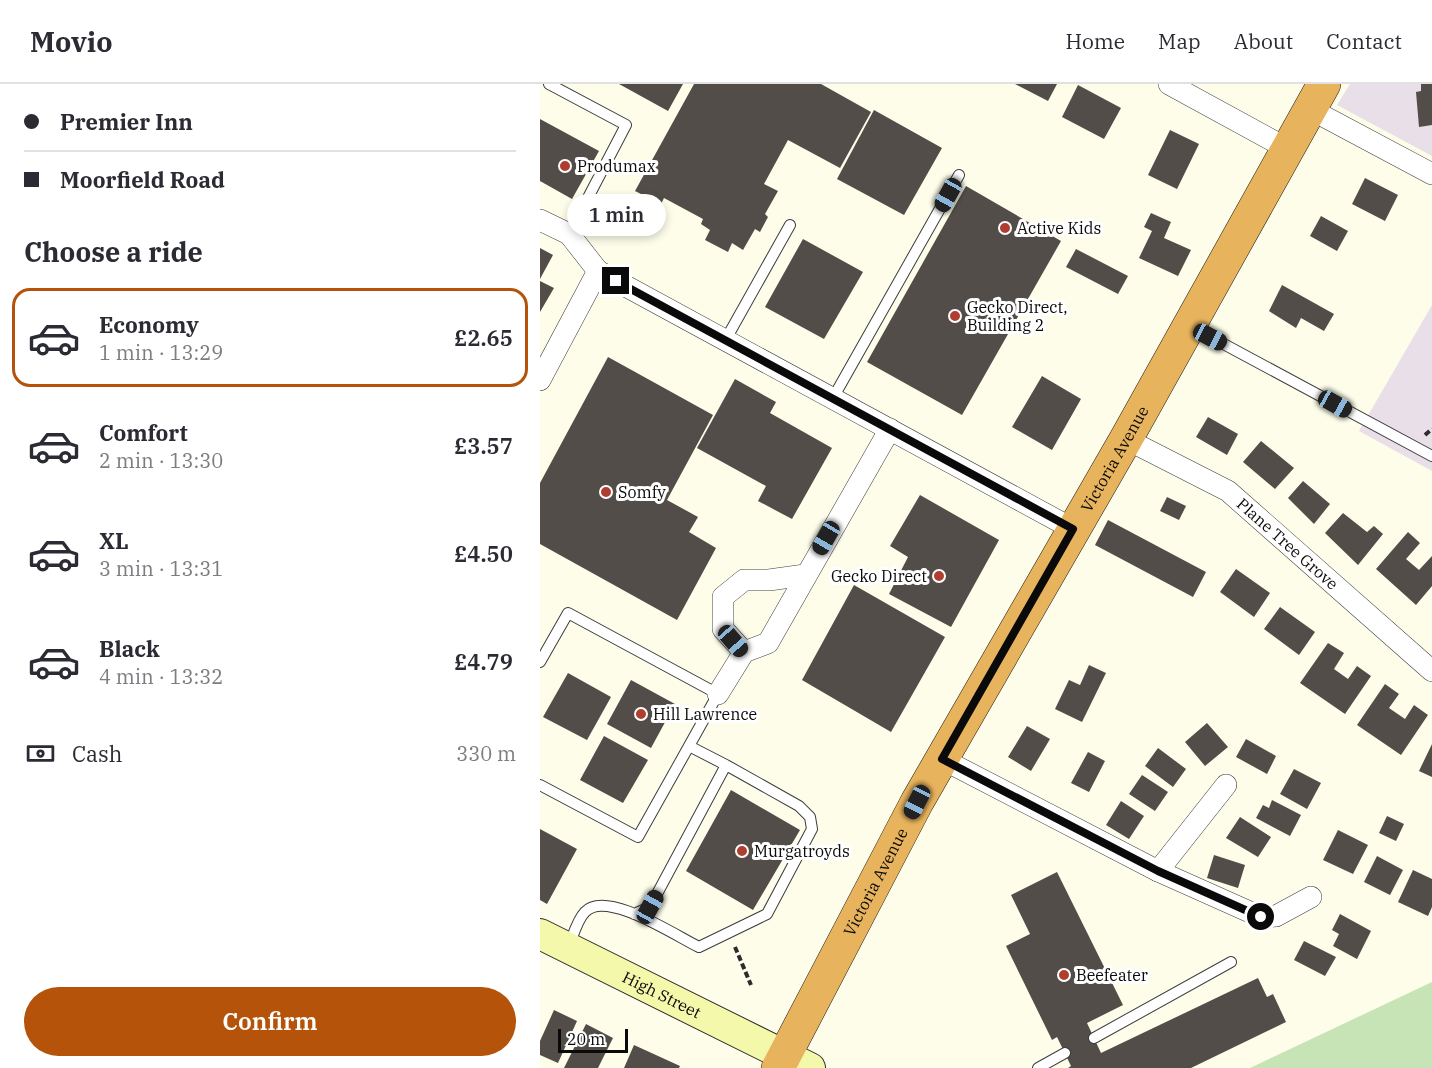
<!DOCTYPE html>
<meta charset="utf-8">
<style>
body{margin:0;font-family:"IBM Plex Serif",serif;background:#f2f2f3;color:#2b2b33;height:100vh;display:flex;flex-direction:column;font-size:22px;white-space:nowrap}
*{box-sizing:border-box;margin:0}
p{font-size:20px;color:#7c7c81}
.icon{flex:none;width:33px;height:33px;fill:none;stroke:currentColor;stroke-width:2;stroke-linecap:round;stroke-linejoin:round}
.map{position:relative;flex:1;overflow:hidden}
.sheet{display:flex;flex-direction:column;background:#fff;width:540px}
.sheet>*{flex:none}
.top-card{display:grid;align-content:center;height:132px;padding:0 24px;background:#fff}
.scale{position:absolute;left:18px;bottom:15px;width:70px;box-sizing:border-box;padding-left:6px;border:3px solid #0a0a0a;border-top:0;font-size:16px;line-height:21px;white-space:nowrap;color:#0a0a0a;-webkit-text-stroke:4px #fff;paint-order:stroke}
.end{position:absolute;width:27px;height:27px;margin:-14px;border:8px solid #0a0a0a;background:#fff;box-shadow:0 0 0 3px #fff}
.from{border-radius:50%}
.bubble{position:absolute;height:42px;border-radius:21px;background:#fff;box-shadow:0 3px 9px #0003;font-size:20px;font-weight:600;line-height:42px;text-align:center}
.car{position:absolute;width:18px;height:36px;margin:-18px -9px;border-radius:8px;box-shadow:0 0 4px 2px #0007;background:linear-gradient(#222 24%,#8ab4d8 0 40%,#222 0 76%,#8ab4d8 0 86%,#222 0)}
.top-card b{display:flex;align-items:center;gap:21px;height:57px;font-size:22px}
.top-card b+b{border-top:2px solid #e1e1e2}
.top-card i{width:15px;height:15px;background:#2b2b33}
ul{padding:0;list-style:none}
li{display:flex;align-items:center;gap:18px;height:99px;margin:0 12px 9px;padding:0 12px;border:3px solid transparent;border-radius:18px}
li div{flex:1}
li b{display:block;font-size:22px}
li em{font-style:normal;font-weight:600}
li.current{border-color:#b45309}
li>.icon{width:54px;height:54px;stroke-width:1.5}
h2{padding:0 24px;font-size:27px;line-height:72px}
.pay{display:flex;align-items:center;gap:15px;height:66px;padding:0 24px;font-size:22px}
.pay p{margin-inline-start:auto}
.primary-button{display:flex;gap:12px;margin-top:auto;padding:12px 24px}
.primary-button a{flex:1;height:69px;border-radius:36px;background:#b45309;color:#fff;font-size:24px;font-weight:600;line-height:69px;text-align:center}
header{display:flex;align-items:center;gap:36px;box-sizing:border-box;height:84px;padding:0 30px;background:#fff;border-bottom:2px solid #e1e1e2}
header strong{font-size:28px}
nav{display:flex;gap:33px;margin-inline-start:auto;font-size:21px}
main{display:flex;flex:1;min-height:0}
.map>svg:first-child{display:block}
.industrial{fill:#e9dfe8}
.green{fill:#c7e4b7}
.building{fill:#524d48}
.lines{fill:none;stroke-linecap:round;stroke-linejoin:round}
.lane-casing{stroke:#3d3d3d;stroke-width:12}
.street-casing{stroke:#3d3d3d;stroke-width:22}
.secondary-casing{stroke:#2c2c2c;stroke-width:32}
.highway-casing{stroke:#1b1b1b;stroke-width:34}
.path{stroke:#2c2c2c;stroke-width:4;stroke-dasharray:6 3;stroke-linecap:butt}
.lane{stroke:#fff;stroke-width:10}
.street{stroke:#fff;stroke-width:21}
.secondary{stroke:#f4f8aa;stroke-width:30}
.highway{stroke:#e8b35d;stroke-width:33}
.route{stroke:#0a0a0a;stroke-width:8}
.poi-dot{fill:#ae3e2f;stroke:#fff;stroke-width:2}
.labels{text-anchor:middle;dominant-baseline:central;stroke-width:6;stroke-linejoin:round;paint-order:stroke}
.poi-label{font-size:16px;fill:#0a0a0a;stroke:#fff;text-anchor:start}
.street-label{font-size:16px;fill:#0a0a0a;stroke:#fff}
</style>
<header>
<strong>Movio</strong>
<nav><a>Home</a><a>Map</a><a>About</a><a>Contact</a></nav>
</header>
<main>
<section class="sheet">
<div class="top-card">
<b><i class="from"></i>Premier Inn</b>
<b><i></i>Moorfield Road</b>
</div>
<h2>Choose a ride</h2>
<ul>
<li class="current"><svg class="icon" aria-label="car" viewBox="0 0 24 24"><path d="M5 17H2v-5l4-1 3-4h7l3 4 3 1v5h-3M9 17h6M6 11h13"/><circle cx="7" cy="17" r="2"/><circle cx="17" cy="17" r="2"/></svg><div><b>Economy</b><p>1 min · 13:29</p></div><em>£2.65</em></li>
<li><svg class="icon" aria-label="car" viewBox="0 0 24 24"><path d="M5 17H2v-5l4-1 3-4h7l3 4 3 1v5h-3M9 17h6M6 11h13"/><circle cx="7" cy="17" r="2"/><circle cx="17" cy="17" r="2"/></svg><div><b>Comfort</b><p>2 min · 13:30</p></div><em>£3.57</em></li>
<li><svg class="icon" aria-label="car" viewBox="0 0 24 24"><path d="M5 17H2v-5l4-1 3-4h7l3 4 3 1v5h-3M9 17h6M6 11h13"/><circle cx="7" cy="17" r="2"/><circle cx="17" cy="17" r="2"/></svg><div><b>XL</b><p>3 min · 13:31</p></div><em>£4.50</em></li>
<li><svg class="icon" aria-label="car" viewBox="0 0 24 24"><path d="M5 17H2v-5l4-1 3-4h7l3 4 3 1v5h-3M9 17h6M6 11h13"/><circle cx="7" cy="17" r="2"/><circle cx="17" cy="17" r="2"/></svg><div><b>Black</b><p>4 min · 13:32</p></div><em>£4.79</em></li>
</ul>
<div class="pay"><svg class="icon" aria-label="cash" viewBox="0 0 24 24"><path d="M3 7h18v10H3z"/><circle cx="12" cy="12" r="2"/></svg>Cash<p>330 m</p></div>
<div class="primary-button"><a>Confirm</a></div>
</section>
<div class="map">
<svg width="892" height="984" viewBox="0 0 892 984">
<rect width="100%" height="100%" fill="#fdfdea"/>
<path class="industrial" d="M 810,0 L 892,0 L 892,72 L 797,21 Z
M 892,221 L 892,387 L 819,347 Z"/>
<path class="green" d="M 892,898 L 892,984 L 710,984 Z"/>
<path class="building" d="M 79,0 L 143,0 L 128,27 Z
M 154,0 L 281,0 L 331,28 L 300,84 L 248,56 L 224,100 L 238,107 L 225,130 L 228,133 L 220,148 L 215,145 L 203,166 L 192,159 L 188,168 L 165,156 L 170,146 L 161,140 L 163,135 L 124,114 L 121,120 L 95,107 Z
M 475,0 L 517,0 L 508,17 Z
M 881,0 L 892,0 L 892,41 L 879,43 L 876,8 L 881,7 Z
M 538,1 L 581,24 L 564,55 L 522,33 Z
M 334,26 L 402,64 L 364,131 L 297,95 Z
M 0,35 L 59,67 L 32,115 L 0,97 Z
M 630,46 L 659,60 L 637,105 L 608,91 Z
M 825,94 L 858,111 L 845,137 L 812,120 Z
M 426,102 L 521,157 L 422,331 L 327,278 Z
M 611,129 L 631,138 L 624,154 L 651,166 L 638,192 L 599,174 L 612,147 L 604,143 Z
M 781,132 L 808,147 L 797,167 L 770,152 Z
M 263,155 L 323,188 L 284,255 L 225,223 Z
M 0,164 L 13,171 L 0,195 Z
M 536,165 L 588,192 L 578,210 L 526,183 Z
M 0,197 L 14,204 L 0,228 Z
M 742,201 L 794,230 L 784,247 L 761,234 L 756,244 L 729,227 Z
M 68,273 L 173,331 L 127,416 L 158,433 L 149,448 L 176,464 L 137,536 L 0,460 L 0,399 Z
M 502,292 L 541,315 L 512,366 L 472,343 Z
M 195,295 L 236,318 L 230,329 L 292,364 L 252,435 L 218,417 L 226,402 L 157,364 Z
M 668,333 L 698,350 L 687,371 L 656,353 Z
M 721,357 L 754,384 L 735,405 L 703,378 Z
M 763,397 L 790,420 L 774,440 L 748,414 Z
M 380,411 L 459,456 L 411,543 L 349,510 L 368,473 L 350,462 Z
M 627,413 L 646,422 L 639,436 L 620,427 Z
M 803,429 L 827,448 L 834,442 L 843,450 L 818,481 L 785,449 Z
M 568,436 L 666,488 L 653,513 L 555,461 Z
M 868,448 L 880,459 L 866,475 L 879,486 L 892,472 L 892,502 L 876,521 L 836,485 Z
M 696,485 L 730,509 L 714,533 L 680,508 Z
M 314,501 L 405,553 L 351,648 L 262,596 Z
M 740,523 L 775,548 L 759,571 L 724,545 Z
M 788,559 L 804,569 L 794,585 L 808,595 L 817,582 L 831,592 L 805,630 L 760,599 Z
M 549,581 L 566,589 L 542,638 L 515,625 L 529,596 L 540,601 Z
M 28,589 L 71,613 L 47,656 L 3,633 Z
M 91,596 L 135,620 L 111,664 L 67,640 Z
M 845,600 L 859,610 L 849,624 L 865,635 L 874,621 L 888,631 L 861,671 L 817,641 Z
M 667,639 L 688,663 L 665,682 L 645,658 Z
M 487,642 L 510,655 L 491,687 L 468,673 Z
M 64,652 L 108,676 L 83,719 L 40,696 Z
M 706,655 L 736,672 L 727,690 L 696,673 Z
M 892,660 L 892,693 L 879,687 Z
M 618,664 L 646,685 L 633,703 L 605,682 Z
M 548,668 L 565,677 L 549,708 L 531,699 Z
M 754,685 L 781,699 L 767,725 L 740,710 Z
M 602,691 L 628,708 L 615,727 L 589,710 Z
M 191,706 L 260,746 L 213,826 L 146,787 Z
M 732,716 L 761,731 L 750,752 L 716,734 L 723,721 L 729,724 Z
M 581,717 L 604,732 L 589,755 L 566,741 Z
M 847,732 L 864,740 L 856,757 L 839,749 Z
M 700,733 L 731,753 L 718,773 L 686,754 Z
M 0,745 L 37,765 L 7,820 L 0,816 Z
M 798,746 L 828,761 L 813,790 L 783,776 Z
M 674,771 L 705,781 L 698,804 L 667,794 Z
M 837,772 L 863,786 L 850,811 L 824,798 Z
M 873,786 L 892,795 L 892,823 L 888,832 L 858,818 Z
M 517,788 L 583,921 L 547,939 L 561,969 L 718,894 L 727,913 L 733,910 L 746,938 L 651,984 L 528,984 L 531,982 L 517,953 L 512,956 L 466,862 L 490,850 L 471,811 Z
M 800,830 L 831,847 L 817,875 L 793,862 L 799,850 L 792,846 Z
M 764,857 L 796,873 L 785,892 L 754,876 Z
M 14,926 L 37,937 L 18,979 L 0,971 L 0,957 Z
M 46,940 L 73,954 L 58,984 L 24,984 Z
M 94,961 L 140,982 L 139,984 L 84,984 Z"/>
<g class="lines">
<defs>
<path id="lane" d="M 9,0 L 86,41 L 29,150
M 652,243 L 892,372
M 186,255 L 250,141
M 293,314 L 419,91
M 0,578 L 28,529 L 178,610 L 149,662 L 186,681
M 0,701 L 98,753 L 149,662
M 29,862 C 33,852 37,836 45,828 C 66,805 136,852 159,863 L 227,830 L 272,745 L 270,733 L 259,722 L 186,681 L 110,823 L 94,830
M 554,954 L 691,878
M 498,984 L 525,969"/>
<g id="street">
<path d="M 629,0 L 748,65"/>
<path d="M 770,25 L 892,90"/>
<path d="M 0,136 L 29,150 L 58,187"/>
<path d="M 0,296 L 58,187 L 533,445"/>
<path id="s1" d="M 586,355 L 688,407 L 892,587"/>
<path d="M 204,568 L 183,545 L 183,513 L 204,496 L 229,496 L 265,491"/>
<path d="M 178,610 L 204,568 L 228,559 L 350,345"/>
<path d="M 402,675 L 618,787 L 721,833 L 736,832 L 771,813"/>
<path d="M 618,787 L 686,701"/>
</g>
<g id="secondary">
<path id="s2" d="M 0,850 L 270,984"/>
</g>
<g id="highway">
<path id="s3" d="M 238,984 L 377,718 L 586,355 L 784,0"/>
</g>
</defs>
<use href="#lane" class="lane-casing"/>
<use href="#street" class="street-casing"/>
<use href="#secondary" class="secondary-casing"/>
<use href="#highway" class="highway-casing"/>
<path class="path" d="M 885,351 L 892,345
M 195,863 L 211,901"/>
<use href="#lane" class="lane"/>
<use href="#street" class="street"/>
<use href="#secondary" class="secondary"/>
<use href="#highway" class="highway"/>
</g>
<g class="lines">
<path class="route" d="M 76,197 L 533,445 L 402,675 L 618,787 L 721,833"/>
</g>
<g class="poi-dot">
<circle cx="25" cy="82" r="6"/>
<circle cx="465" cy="144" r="6"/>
<circle cx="415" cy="232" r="6"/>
<circle cx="66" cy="408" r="6"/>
<circle cx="399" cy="492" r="6"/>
<circle cx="101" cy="630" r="6"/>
<circle cx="202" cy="767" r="6"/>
<circle cx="524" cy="891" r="6"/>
</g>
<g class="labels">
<g class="poi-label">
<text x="37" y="82">Produmax</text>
<text x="477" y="144">Active Kids</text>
<text x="427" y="223">Gecko Direct,<tspan x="427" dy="18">Building 2</tspan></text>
<text x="78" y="408">Somfy</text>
<text x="387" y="492" text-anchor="end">Gecko Direct</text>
<text x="113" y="630">Hill Lawrence</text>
<text x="214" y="767">Murgatroyds</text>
<text x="536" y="891">Beefeater</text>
</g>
<g class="street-label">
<text stroke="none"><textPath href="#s3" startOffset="696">Victoria Avenue</textPath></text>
<text stroke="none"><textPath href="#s1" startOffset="194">Plane Tree Grove</textPath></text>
<text stroke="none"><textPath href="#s3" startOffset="210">Victoria Avenue</textPath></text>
<text stroke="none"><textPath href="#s2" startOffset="136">High Street</textPath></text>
</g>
</g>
</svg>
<div class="scale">20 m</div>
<i class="end from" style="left:721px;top:833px"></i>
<i class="end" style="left:76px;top:197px"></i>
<div class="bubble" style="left:27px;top:110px;width:99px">1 min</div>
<i class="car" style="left:408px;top:111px;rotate:209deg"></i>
<i class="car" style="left:670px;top:253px;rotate:118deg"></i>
<i class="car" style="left:795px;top:320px;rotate:119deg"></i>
<i class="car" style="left:286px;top:454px;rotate:210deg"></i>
<i class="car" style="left:193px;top:557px;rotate:139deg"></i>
<i class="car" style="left:377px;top:718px;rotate:207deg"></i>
<i class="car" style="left:110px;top:823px;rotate:29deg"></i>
</div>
</main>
